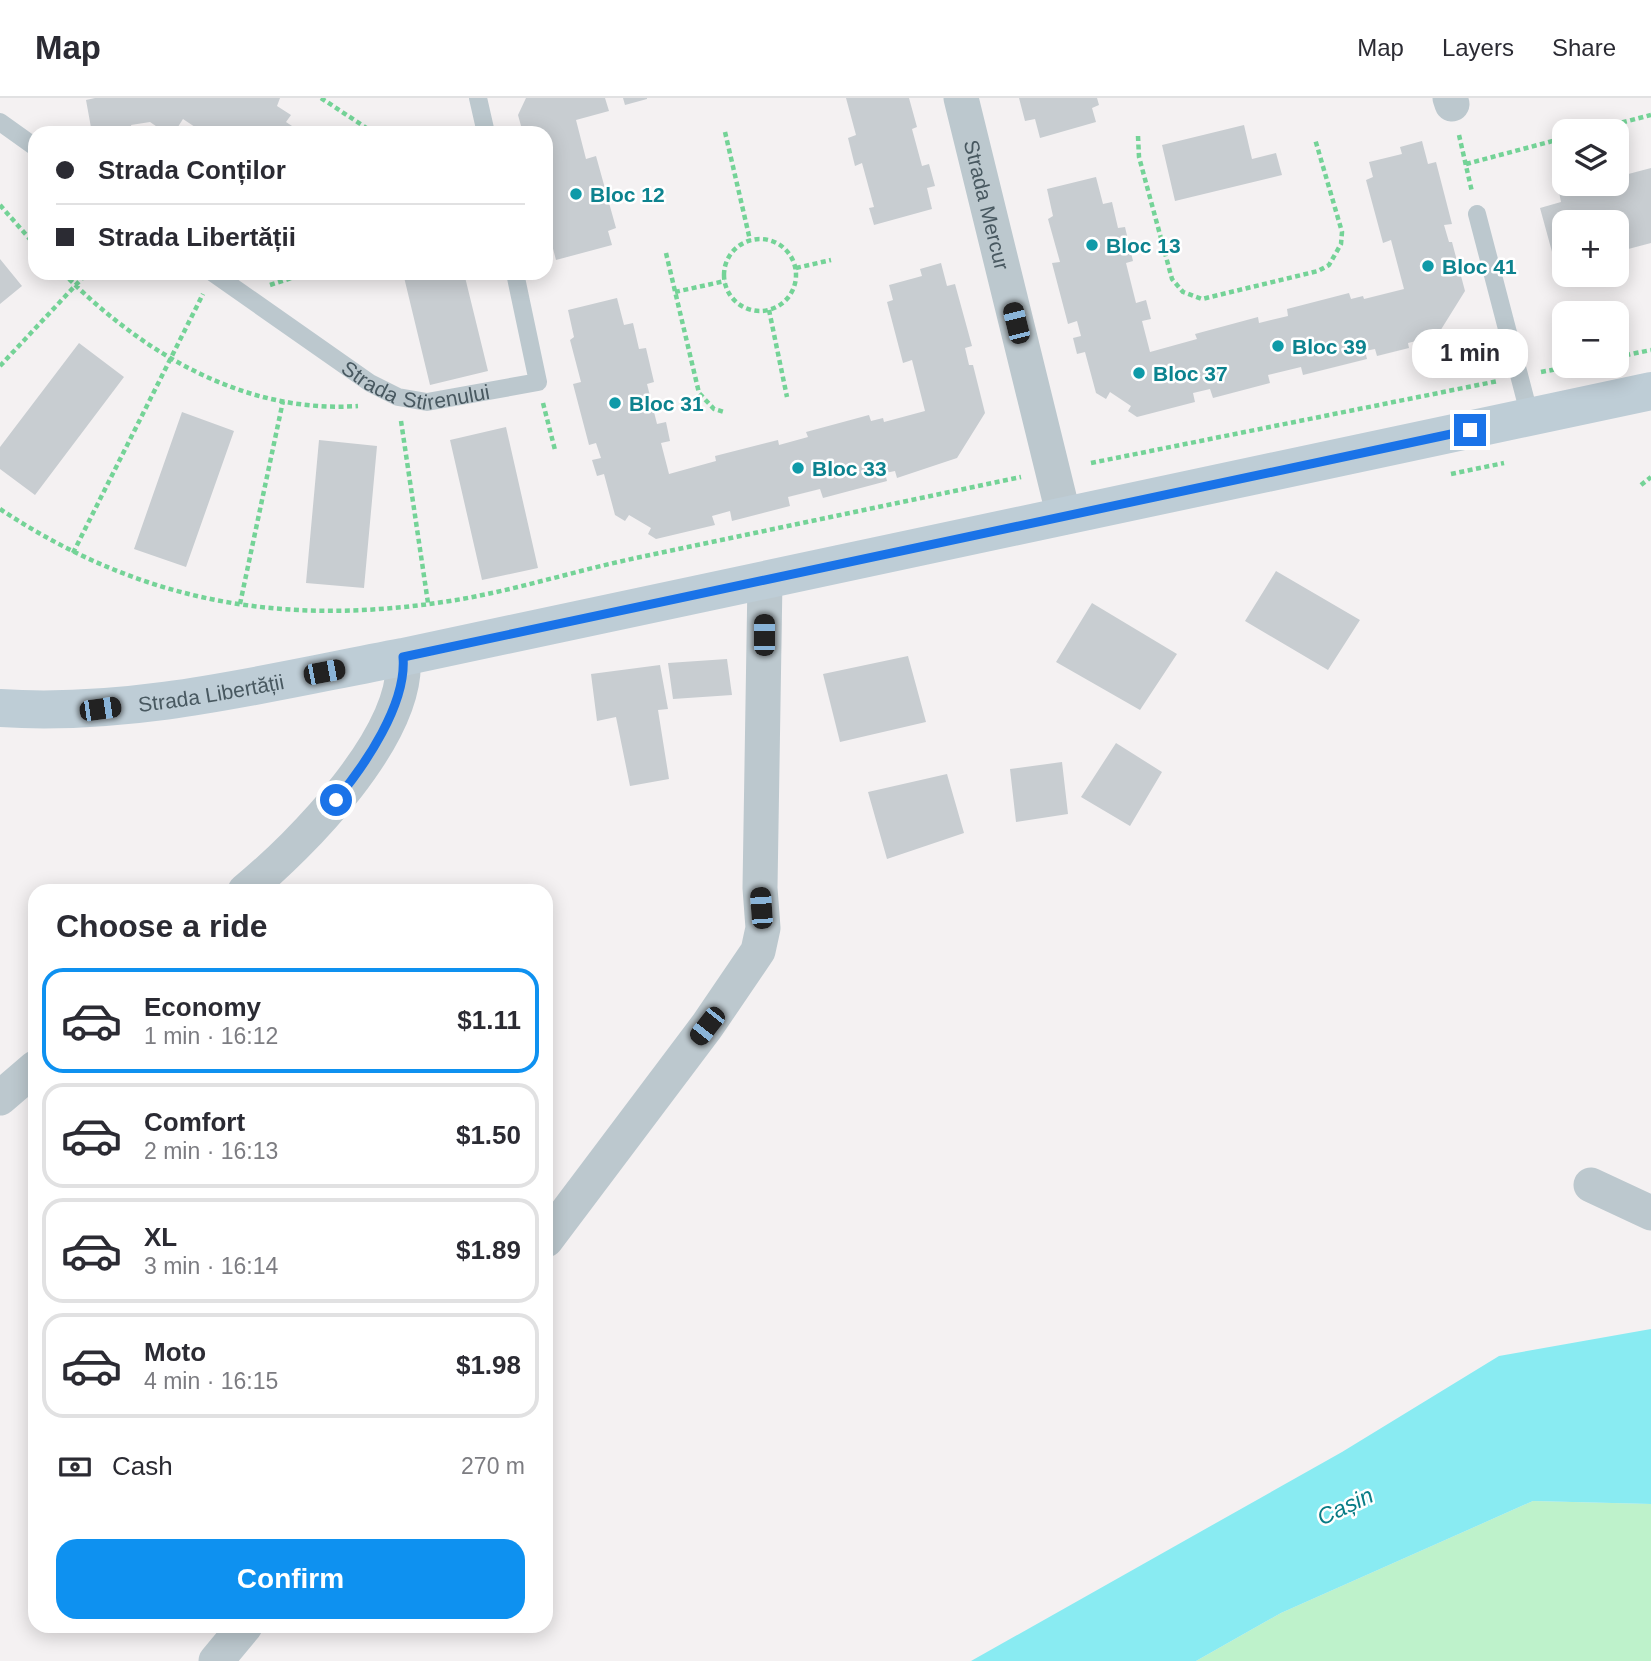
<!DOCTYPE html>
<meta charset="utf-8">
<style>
body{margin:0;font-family:Arial,sans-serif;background:#f7f7f7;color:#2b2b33;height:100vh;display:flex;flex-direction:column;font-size:26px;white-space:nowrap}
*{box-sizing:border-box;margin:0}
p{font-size:23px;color:#7c7c81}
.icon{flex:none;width:38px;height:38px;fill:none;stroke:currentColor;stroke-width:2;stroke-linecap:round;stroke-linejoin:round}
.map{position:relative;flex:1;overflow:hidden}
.side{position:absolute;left:28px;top:786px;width:525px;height:749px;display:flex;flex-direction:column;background:#fff;border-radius:21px;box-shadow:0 4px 18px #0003}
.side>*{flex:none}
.top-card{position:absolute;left:28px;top:28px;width:525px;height:154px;border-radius:21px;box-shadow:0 4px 18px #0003;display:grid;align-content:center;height:154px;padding:0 28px;background:#fff}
.fabs{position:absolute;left:1552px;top:21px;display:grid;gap:14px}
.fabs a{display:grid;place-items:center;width:77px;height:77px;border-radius:14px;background:#fff;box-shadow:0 4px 18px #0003;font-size:35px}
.end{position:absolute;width:32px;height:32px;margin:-16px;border:9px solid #1a73e8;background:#fff;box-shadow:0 0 0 4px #fff}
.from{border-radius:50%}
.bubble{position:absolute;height:49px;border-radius:21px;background:#fff;box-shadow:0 4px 18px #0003;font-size:23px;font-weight:700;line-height:49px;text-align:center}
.car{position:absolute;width:21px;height:42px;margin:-21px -10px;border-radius:9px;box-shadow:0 0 5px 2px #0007;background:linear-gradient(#222 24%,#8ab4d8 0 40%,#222 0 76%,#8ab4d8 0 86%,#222 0)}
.top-card b{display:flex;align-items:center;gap:24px;height:66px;font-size:26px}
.top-card b+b{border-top:2px solid #e1e1e2}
.top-card i{width:18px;height:18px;background:#2b2b33}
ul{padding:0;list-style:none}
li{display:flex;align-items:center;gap:21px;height:105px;margin:0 14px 10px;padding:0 14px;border:4px solid #e1e1e2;border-radius:21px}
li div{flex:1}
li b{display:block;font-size:26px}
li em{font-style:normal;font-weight:700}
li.current{border-color:#0e91f0}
li>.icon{width:63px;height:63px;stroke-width:1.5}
h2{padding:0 28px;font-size:32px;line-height:84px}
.pay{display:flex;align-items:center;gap:18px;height:77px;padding:0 28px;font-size:26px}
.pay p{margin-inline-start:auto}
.action{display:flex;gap:14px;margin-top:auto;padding:14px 28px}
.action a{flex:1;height:80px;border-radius:21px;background:#0e91f0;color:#fff;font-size:28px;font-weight:700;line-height:80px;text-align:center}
header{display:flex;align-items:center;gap:42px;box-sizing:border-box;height:98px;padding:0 35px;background:#fff;border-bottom:2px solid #e1e1e2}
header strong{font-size:33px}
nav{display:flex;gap:38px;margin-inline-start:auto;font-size:24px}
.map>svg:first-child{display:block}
.green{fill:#bef2cb}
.water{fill:#89ebf2}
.building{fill:#c8cdd1}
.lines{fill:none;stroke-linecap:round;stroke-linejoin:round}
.path{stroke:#74d397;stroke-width:4.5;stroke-dasharray:5 3.5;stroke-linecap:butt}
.service{stroke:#bcc8ce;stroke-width:18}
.minor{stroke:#bcc8ce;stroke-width:35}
.secondary{stroke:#becdd6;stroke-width:38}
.route{stroke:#1a73e8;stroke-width:9}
.culture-dot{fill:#0f9aa8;stroke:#fff;stroke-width:2.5}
.labels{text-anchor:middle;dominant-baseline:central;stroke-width:5;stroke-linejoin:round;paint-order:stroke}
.culture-label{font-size:21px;font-weight:bold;fill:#0d838f;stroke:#fff;text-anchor:start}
.street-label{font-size:21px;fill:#485860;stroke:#fff}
.water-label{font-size:23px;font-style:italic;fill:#087c85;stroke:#fff}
</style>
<header>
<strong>Map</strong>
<nav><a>Map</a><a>Layers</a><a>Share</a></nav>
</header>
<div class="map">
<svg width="1651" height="1563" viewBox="0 0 1651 1563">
<rect width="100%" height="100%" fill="#f4f1f2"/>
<path class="green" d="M 1533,1403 L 1651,1406 L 1651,1563 L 1196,1563 L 1281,1515 Z"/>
<path class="water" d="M 1651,1231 L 1651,1406 L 1533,1403 L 1281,1515 L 1196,1563 L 971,1563 L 1342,1354 L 1499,1258 Z"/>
<path class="building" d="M 95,0 L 280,0 L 277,8 L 291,17 L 286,24 L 298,32 L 296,35 L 204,35 L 183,21 L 174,35 L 166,35 L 150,24 L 131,27 L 133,35 L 92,35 L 86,2 Z
M 526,0 L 605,0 L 609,13 L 576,22 L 586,61 L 596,58 L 616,130 L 608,133 L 612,147 L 556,162 L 551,143 L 546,144 L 546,35 L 523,35 L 518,17 Z
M 623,0 L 647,0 L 647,1 L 625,7 Z
M 846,0 L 909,0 L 917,29 L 912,31 L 922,68 L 929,66 L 935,88 L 927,90 L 932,111 L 874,127 L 869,110 L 874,109 L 862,65 L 855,68 L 848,40 L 856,37 Z
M 1019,0 L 1097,0 L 1099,7 L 1092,10 L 1096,24 L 1040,40 L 1035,21 L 1025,23 Z
M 1244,27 L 1252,61 L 1276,55 L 1282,77 L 1175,103 L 1162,47 Z
M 1422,43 L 1428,66 L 1436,64 L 1452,126 L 1444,127 L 1449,144 L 1452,144 L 1465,193 L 1437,238 L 1408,245 L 1409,250 L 1377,258 L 1375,251 L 1365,253 L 1367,261 L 1303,277 L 1301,269 L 1268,277 L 1270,285 L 1213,300 L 1210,291 L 1193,295 L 1195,304 L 1137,319 L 1128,313 L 1131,308 L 1110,294 L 1106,301 L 1096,295 L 1085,254 L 1077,256 L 1073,240 L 1081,238 L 1077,223 L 1068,226 L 1052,165 L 1060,164 L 1048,121 L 1053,118 L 1047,91 L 1096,79 L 1103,106 L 1112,104 L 1118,130 L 1125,129 L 1133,163 L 1126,165 L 1136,205 L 1146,202 L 1151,221 L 1142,223 L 1150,254 L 1197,241 L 1195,236 L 1258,219 L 1259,225 L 1288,218 L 1287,211 L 1349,195 L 1351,201 L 1363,198 L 1364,201 L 1404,191 L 1391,142 L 1383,145 L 1366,82 L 1373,79 L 1369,64 L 1402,56 L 1400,49 Z
M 1651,70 L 1651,145 L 1617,154 L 1617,124 L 1564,124 L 1564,158 L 1554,161 L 1540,110 L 1561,104 L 1559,94 L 1590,86 L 1617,86 L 1617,79 Z
M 0,161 L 22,188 L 0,206 Z
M 941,165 L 947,188 L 955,186 L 972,248 L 965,250 L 969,267 L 973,267 L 985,315 L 957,360 L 897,380 L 895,373 L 885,375 L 887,383 L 823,400 L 820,391 L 788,399 L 790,408 L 732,423 L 730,413 L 712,418 L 715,427 L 656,441 L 648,436 L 651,430 L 629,417 L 625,423 L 615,417 L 604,376 L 597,378 L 592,362 L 601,360 L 596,345 L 589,347 L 573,286 L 581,284 L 570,242 L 574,239 L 568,212 L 617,200 L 624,227 L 633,225 L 639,251 L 646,250 L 654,284 L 647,286 L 657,326 L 666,324 L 670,343 L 661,345 L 669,376 L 716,363 L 715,358 L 778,342 L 779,347 L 808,339 L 806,334 L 869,317 L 871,323 L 883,320 L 884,324 L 925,313 L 912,262 L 903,265 L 887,204 L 893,202 L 889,187 L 922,178 L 920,171 Z
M 403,175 L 464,175 L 488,273 L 430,287 Z
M 79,245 L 124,279 L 35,397 L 0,371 L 0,349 Z
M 182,314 L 234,333 L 186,469 L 134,451 Z
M 506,329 L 538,470 L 482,482 L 450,342 Z
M 319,342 L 377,348 L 364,490 L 306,485 Z
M 1276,473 L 1360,522 L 1328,572 L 1245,523 Z
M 1092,505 L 1177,556 L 1140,612 L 1056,564 Z
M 908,558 L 926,624 L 840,644 L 823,576 Z
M 727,561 L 732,597 L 673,601 L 668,565 Z
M 660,567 L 668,611 L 658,612 L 669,681 L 630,688 L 616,619 L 597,623 L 591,576 Z
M 1116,645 L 1162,674 L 1130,728 L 1081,699 Z
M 1062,664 L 1068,716 L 1016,724 L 1010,671 Z
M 947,676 L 964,735 L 887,761 L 868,694 Z"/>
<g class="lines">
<path class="path" d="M 321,0 L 374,35
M 1589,33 L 1651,17
M 725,34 L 750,142
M 1459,37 L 1472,94
M 1138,38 L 1139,59 L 1172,181 L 1183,194 L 1202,201 L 1318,173 L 1329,167 L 1341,146 L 1342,134 L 1315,41
M 1466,66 L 1564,40
M 0,107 L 35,147
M724 177a36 36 0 1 1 72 0a36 36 0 1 1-72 0Z
M 666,155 L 699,295 L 714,311 L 724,314
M 796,170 L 831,162
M 63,175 C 141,254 243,316 358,308
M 270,187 L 307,175
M 675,194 L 725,183
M 769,212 L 787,299
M 1617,259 L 1651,252
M 0,268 L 87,175
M 1541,274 L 1573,268
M 543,305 L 555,352
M 401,323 L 428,505
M 1091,365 L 1498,283
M 1451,376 L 1504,365
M 1641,387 L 1651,379
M 0,411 C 142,505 283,529 450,503 C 513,493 574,473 636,460 C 764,433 893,406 1021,379
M 73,455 L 203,196
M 240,506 L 283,303"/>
<g class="service">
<path d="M 478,0 L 486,35"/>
<path d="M 0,24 L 35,49"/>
<path d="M 1477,116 L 1530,319"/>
<path id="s1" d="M 213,175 L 370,285 L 398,299 L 427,304 L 538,284 L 515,175"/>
</g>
<g class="minor">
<path id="s2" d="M 961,0 L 1064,419"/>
<path d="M 1450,0 L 1452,6"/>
<path d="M 245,793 C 301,747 410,637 403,559"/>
<path d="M 0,1000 L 35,970"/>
<path d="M 1591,1087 L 1651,1115"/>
<path d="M 546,1142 L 707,928 L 758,853 L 763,830 L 760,790 L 765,482"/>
<path d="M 216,1563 L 245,1528"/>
</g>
<path class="secondary" id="s3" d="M 0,610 C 136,619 270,584 403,559 L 1651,293"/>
</g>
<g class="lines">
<path class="route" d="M 336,702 C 365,667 407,606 403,559 L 1470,332"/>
</g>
<g class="culture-dot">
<circle cx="576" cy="96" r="7"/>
<circle cx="1092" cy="147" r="7"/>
<circle cx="1428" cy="168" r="7"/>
<circle cx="1278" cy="248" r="7"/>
<circle cx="1139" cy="275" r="7"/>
<circle cx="615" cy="305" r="7"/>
<circle cx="798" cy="370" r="7"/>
</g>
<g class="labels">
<g class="culture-label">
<text x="590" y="96">Bloc 12</text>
<text x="1106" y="147">Bloc 13</text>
<text x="1442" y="168">Bloc 41</text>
<text x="1292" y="248">Bloc 39</text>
<text x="1153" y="275">Bloc 37</text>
<text x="629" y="305">Bloc 31</text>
<text x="812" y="370">Bloc 33</text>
</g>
<g class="street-label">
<text stroke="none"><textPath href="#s2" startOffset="110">Strada Mercur</textPath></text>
<text stroke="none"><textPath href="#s1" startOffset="238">Strada Stirenului</textPath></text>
<text stroke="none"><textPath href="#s3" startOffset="212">Strada Libertății</textPath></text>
</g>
<g class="water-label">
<text transform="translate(1345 1408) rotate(-25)">Cașin</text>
</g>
</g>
</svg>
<div class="fabs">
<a><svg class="icon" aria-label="layers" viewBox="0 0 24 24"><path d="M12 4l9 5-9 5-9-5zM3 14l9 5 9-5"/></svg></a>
<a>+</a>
<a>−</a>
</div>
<i class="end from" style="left:336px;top:702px"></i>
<i class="end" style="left:1470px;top:332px"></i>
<div class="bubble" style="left:1412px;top:231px;width:116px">1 min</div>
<i class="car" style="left:1016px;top:225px;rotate:346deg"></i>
<i class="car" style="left:764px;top:537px;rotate:0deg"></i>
<i class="car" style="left:324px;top:574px;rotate:79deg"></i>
<i class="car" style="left:100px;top:611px;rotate:82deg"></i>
<i class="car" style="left:761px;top:810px;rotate:356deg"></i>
<i class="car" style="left:707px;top:928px;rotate:218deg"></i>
<div class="top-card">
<b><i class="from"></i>Strada Conților</b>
<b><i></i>Strada Libertății</b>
</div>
<section class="side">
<h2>Choose a ride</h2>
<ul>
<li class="current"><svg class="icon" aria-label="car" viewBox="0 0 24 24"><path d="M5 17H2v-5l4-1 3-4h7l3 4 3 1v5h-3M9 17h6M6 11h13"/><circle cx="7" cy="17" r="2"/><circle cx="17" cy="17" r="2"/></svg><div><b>Economy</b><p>1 min · 16:12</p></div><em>$1.11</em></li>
<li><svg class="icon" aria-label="car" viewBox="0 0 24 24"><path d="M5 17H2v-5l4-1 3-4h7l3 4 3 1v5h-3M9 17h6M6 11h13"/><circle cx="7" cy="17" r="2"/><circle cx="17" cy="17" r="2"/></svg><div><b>Comfort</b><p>2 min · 16:13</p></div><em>$1.50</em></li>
<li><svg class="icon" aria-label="car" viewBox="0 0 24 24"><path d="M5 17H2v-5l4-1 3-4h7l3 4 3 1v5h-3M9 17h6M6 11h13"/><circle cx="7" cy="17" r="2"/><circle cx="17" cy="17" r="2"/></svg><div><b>XL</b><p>3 min · 16:14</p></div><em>$1.89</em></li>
<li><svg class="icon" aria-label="car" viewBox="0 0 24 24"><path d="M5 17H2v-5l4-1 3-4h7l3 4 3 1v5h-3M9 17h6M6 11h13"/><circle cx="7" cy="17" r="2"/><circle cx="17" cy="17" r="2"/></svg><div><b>Moto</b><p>4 min · 16:15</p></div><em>$1.98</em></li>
</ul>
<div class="pay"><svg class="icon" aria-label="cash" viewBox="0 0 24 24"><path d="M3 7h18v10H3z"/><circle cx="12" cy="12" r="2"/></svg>Cash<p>270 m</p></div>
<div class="action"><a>Confirm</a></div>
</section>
</div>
